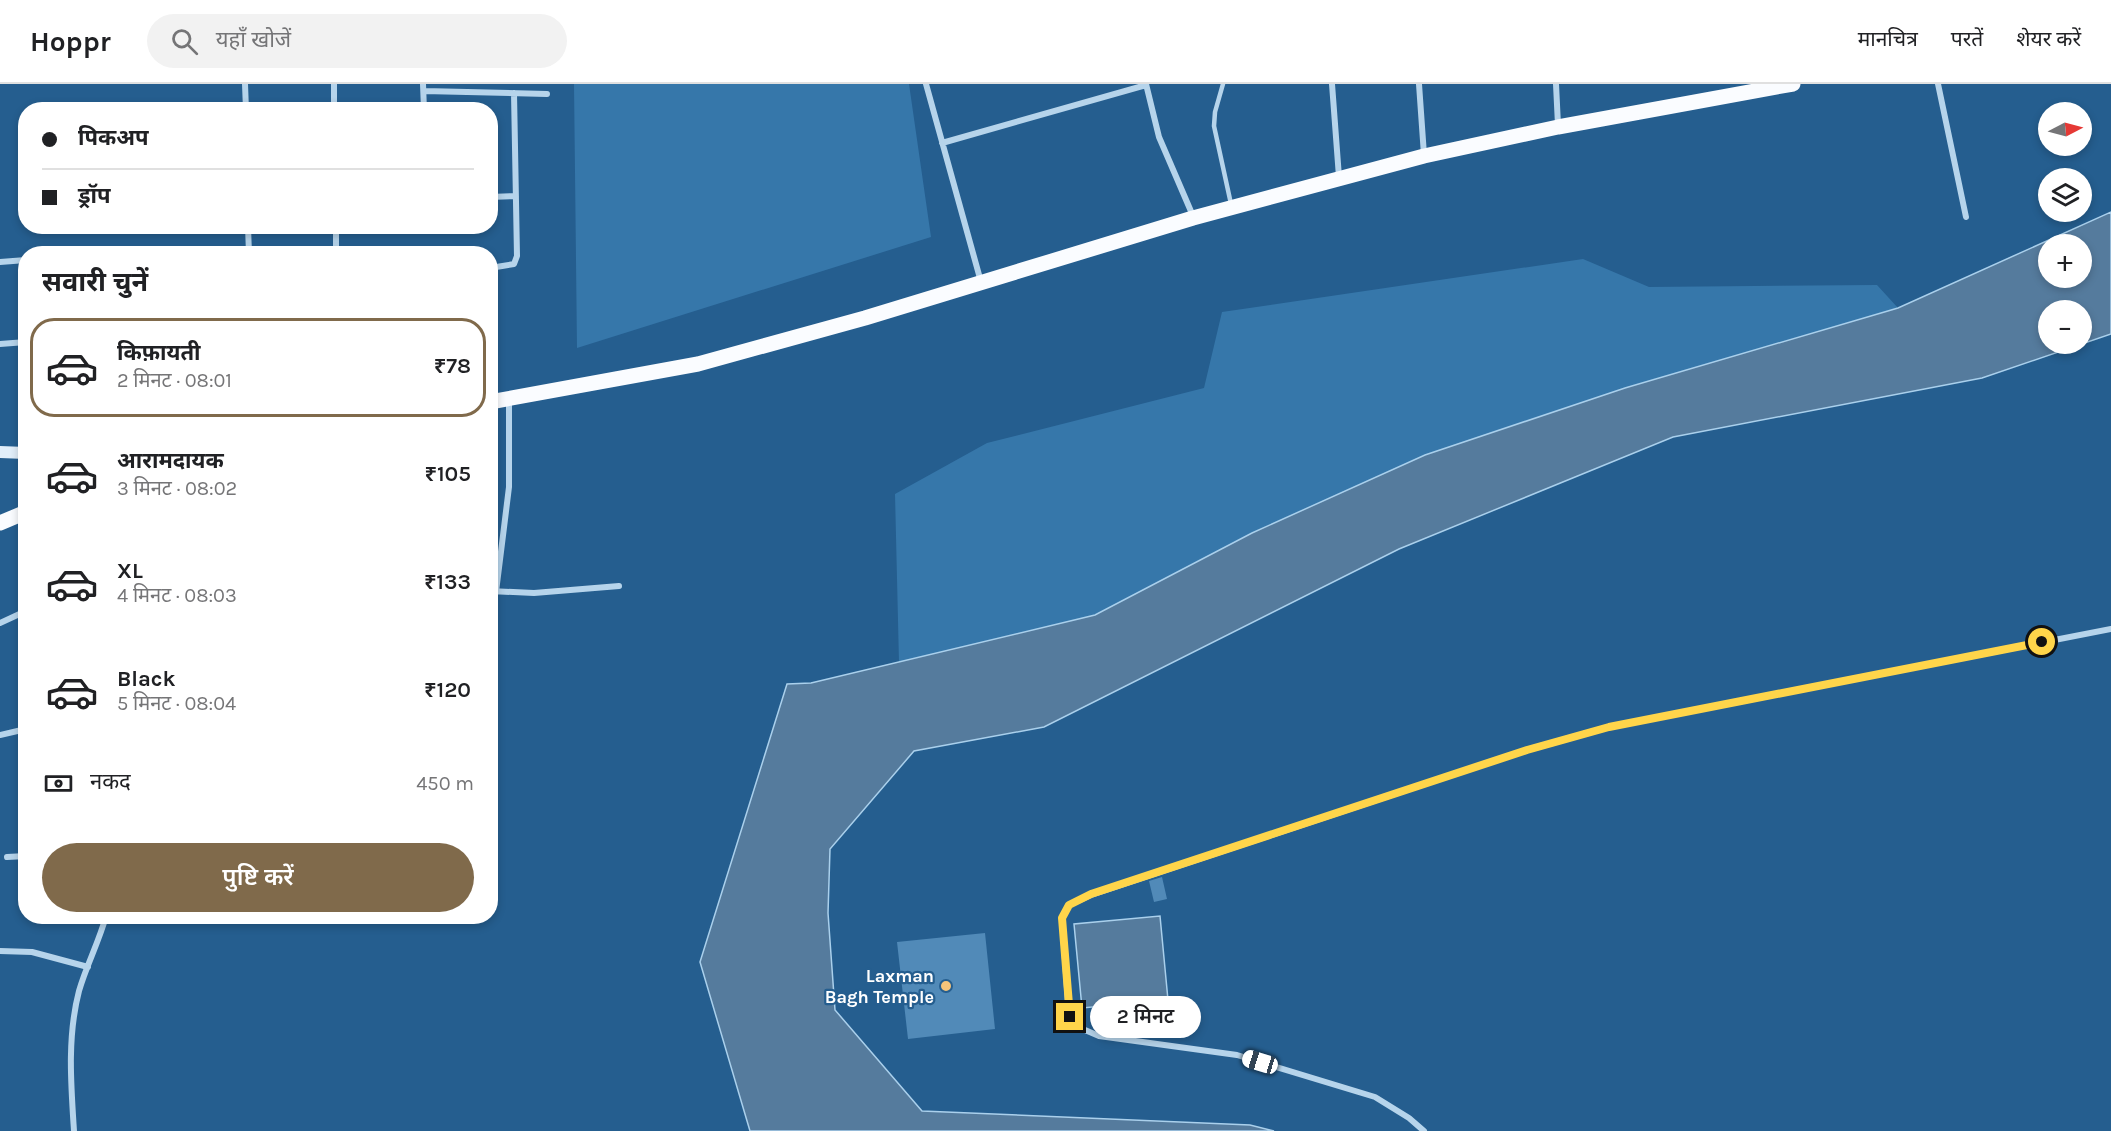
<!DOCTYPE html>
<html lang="hi">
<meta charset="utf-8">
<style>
body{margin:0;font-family:Karla,"Noto Sans Devanagari",sans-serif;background:#f2f2f2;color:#202124;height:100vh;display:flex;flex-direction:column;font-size:22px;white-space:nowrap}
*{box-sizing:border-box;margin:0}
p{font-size:20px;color:#757577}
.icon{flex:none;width:33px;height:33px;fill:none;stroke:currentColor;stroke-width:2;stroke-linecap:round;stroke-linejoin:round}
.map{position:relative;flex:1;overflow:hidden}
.side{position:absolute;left:18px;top:162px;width:480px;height:678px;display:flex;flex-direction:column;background:#fff;border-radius:24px;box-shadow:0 3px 9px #0003}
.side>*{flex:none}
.guide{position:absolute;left:18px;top:18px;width:480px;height:132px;border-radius:24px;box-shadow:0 3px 9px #0003;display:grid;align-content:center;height:132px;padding:0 24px;background:#fff}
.needle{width:39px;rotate:84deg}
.fabs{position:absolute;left:2038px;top:18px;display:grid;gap:12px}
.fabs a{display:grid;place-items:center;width:54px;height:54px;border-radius:50%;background:#fff;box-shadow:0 3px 9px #0003;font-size:30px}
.end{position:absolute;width:27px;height:27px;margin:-14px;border:8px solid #ffd54a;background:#111;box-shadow:0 0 0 3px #111}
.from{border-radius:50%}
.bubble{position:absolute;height:42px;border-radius:21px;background:#fff;box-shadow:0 3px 9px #0003;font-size:20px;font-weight:600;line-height:42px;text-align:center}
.car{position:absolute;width:18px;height:36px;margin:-18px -9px;border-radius:8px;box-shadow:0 0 4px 2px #0007;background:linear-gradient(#fff 24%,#345 0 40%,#fff 0 76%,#345 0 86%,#fff 0)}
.guide b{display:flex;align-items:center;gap:21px;height:57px;font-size:22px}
.guide b+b{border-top:2px solid #e0e0e0}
.guide i{width:15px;height:15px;background:#202124}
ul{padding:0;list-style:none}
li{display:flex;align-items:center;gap:18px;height:99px;margin:0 12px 9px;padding:0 12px;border:3px solid transparent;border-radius:24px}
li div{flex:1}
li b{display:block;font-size:22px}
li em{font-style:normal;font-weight:600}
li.selected{border-color:#806a4b}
li>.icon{width:54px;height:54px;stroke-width:1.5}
h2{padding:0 24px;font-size:27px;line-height:72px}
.pay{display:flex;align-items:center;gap:15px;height:66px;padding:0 24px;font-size:22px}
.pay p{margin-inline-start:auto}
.button{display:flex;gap:12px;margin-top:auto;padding:12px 24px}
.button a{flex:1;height:69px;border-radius:36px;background:#806a4b;color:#fff;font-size:24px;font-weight:600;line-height:69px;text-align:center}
header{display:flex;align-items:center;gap:36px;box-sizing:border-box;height:84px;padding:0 30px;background:#fff;border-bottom:2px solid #e0e0e0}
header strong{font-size:28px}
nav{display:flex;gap:33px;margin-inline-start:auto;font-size:21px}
.search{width:420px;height:54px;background:#f2f2f2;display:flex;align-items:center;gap:15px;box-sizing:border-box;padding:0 21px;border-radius:33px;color:#757577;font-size:22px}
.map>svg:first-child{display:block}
.green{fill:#3677aa}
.water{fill:#557b9d;stroke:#aad0ec;stroke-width:1.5;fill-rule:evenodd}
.building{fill:#518ab8}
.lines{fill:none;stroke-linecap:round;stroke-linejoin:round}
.lane{stroke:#b6d4eb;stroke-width:4.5}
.street{stroke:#b6d4eb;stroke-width:6}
.secondary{stroke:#e1eef9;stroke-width:12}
.primary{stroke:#fafcff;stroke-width:15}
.route{stroke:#ffd54a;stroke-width:8}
.poi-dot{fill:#f5c47a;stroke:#255e8f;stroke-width:2}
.labels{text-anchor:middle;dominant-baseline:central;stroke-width:4.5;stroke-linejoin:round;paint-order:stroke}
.poi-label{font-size:18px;font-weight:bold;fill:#fff;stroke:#255e8f;text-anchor:end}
</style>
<header>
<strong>Hoppr</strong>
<div class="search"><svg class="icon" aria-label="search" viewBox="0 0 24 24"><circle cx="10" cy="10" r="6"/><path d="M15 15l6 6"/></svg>यहाँ खोजें</div>
<nav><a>मानचित्र</a><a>परतें</a><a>शेयर करें</a></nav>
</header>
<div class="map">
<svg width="2111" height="1047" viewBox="0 0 2111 1047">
<rect width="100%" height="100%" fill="#255e8f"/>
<path class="green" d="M 574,0 L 909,0 L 931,153 L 577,264 Z
M 1583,175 L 1649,203 L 1877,201 L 1898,224 L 1625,304 L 1425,371 L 1252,449 L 1095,531 L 899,578 L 895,410 L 987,359 L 1204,304 L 1222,228 Z"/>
<path class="water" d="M 2111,128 L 2111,250 L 1982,294 L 1673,353 L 1399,465 L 1044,643 L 914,667 L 830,765 L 828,829 L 835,926 L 922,1027 L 1250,1041 L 1274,1047 L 750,1047 L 700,878 L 787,600 L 811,599 L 1095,531 L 1252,449 L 1425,371 L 1625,304 L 1898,224 ZM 2049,160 L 2082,160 L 2082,194 L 2049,194 ZM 2049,226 L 2082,226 L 2082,260 L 2049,260 Z
M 1160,832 L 1168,916 L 1082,924 L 1074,840 Z"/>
<path class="building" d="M 1162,793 L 1167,815 L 1154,818 L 1149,797 Z
M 985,849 L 995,945 L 908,955 L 897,858 Z"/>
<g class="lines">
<path class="lane" d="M 1223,0 L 1215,28 L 1214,42 L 1231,120"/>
<path class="street" d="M 245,0 L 246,26
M 334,0 L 334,26
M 423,0 L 424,26
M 926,0 L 981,198
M 1146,0 L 1159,53 L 1193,132
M 1332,0 L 1339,93
M 1419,0 L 1424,71
M 1556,0 L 1558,41
M 1938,0 L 1966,133
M 424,7 L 547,10
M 942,59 L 1146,1
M 490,113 L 516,112
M 248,142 L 249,170
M 336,142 L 336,170
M 159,170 L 249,165
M 0,178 L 26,176
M 490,184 L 514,180 L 517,172 L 514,9
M 0,260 L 26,258
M 490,507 L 534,509 L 619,502
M 496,508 L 509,403 L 509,316
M 0,539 L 26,527
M 0,651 L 26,645
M 7,773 L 26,772
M 0,867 L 32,868 L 88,883
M 74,1047 C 71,1001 67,953 79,907 C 86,882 99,858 106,832
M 1424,1047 L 1409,1034 L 1375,1013 L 1237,971 L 1099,952 L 1085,946 L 1069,933 L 1062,834 L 1069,821 L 1091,811 L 1527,666 L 1609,643 L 2111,545"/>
<path class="secondary" d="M 0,368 L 26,369"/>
<path class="primary" d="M 490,318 L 698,280 L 865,234 L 1193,134 L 1424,72 L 1558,43 L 1793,0
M 0,439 L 26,428"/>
</g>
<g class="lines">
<path class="route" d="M 1070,933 L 1062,834 L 1069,821 L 1091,810 L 1527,666 L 1609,643 L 2042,558"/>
</g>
<circle class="poi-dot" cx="946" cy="902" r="6"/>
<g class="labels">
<g class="poi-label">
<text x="934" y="892">Laxman<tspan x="934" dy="21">Bagh Temple</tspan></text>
</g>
</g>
</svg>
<div class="fabs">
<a><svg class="needle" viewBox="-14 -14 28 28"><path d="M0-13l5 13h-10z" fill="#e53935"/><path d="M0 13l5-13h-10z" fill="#757577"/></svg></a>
<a><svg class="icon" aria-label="layers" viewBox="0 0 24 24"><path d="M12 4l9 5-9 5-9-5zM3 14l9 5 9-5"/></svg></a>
<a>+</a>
<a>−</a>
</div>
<i class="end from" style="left:2042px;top:558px"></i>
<i class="end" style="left:1070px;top:933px"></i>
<div class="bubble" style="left:1090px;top:912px;width:111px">2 मिनट</div>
<i class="car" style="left:1260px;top:978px;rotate:287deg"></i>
<div class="guide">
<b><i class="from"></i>पिकअप</b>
<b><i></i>ड्रॉप</b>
</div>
<section class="side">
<h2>सवारी चुनें</h2>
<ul>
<li class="selected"><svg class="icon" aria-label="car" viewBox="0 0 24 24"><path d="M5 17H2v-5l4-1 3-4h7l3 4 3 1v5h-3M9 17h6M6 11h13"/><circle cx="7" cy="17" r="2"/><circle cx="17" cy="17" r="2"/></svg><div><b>किफ़ायती</b><p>2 मिनट · 08:01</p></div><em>₹78</em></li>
<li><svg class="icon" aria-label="car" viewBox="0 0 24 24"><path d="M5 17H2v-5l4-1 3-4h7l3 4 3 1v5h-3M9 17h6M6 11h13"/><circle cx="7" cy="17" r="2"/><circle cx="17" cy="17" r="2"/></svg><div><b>आरामदायक</b><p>3 मिनट · 08:02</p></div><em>₹105</em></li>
<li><svg class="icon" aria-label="car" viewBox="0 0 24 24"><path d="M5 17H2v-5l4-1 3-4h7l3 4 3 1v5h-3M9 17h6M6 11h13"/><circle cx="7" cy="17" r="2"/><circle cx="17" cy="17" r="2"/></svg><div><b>XL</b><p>4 मिनट · 08:03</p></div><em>₹133</em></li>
<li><svg class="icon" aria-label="car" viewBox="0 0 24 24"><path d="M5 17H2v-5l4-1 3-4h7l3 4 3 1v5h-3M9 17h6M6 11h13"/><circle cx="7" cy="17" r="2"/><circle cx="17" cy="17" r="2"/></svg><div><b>Black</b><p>5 मिनट · 08:04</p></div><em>₹120</em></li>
</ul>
<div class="pay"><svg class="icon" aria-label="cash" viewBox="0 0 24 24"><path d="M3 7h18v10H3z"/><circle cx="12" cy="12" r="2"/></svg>नकद<p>450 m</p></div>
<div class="button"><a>पुष्टि करें</a></div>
</section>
</div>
